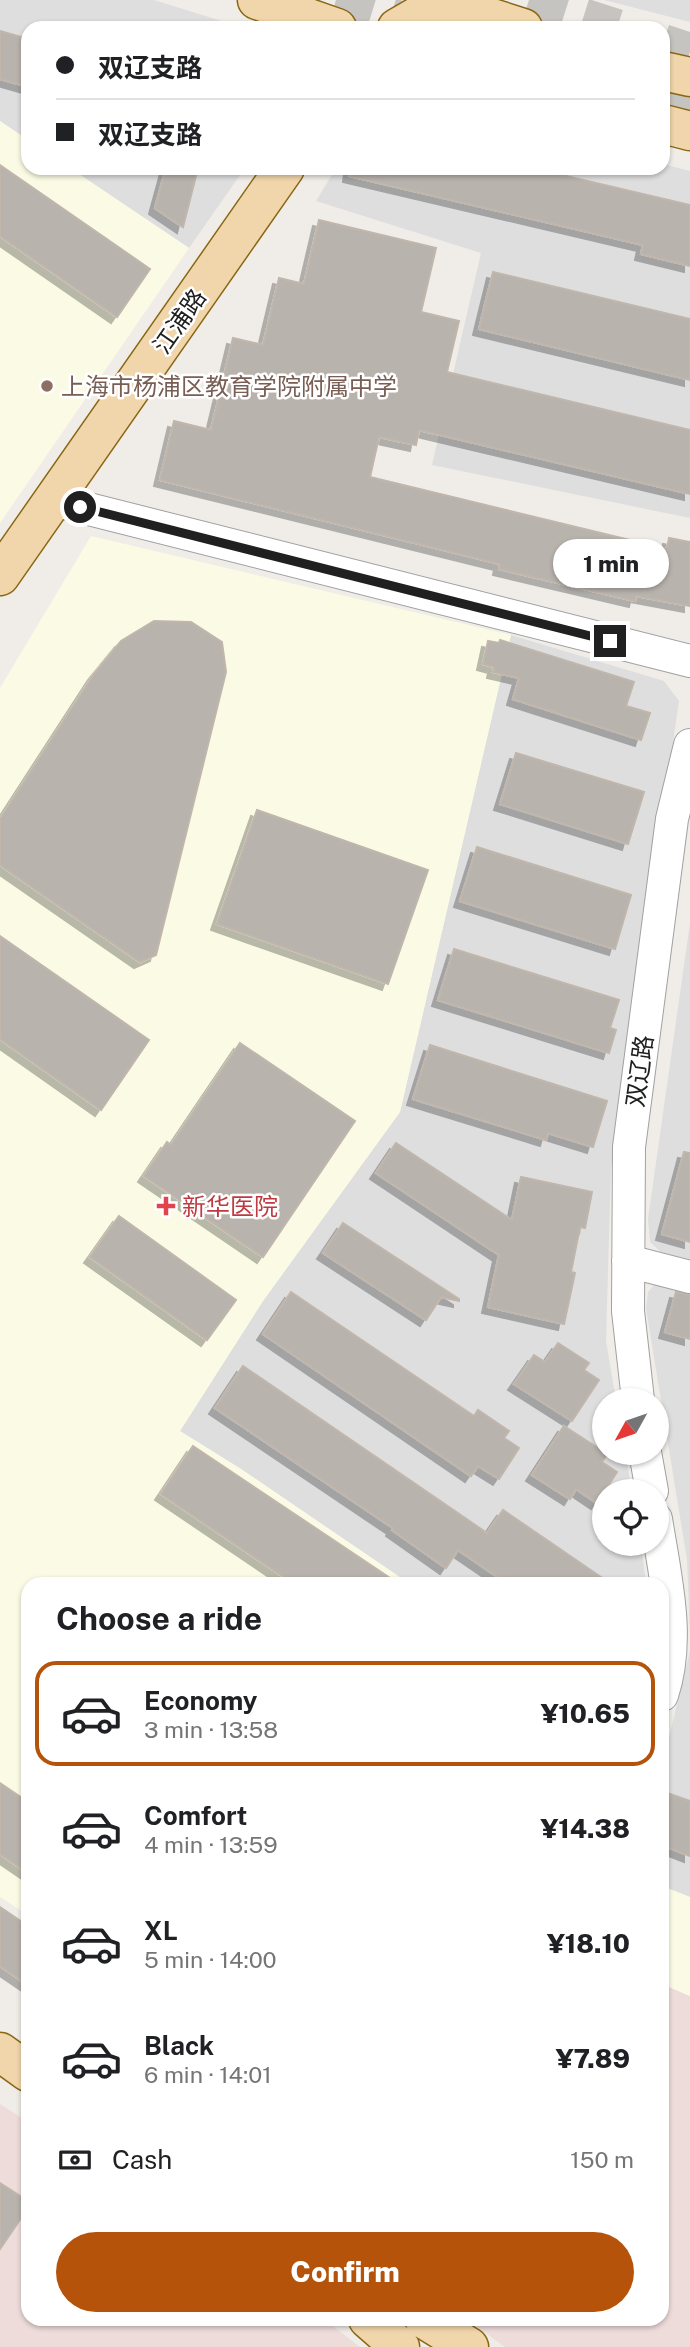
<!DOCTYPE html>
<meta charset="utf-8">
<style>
body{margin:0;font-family:"Public Sans","Noto Sans SC",sans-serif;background:#f6f6f6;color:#202124;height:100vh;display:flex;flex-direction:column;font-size:26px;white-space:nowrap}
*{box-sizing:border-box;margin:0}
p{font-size:23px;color:#757577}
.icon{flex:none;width:38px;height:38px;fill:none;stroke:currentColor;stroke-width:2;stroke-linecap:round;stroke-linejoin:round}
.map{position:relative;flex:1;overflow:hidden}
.side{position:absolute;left:21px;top:1577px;width:648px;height:749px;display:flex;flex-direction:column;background:#fff;border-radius:21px;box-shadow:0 2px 5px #0004}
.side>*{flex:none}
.guide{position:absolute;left:21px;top:21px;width:649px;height:154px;border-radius:21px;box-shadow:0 2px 5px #0004;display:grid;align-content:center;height:154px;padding:0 35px;background:#fff}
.needle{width:46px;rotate:230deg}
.tools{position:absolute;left:592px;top:1388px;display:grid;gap:14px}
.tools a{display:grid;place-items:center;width:77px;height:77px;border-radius:50%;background:#fff;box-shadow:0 2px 5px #0004;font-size:35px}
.end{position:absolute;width:32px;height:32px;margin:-16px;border:9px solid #202020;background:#fff;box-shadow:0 0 0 4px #fff}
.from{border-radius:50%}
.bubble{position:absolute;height:49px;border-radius:24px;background:#fff;box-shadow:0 2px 5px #0004;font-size:23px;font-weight:800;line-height:49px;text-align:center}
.guide b{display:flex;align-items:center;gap:24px;height:66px;font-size:26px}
.guide b+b{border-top:2px solid #e0e0e0}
.guide i{width:18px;height:18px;background:#202124}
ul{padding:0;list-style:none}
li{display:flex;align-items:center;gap:21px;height:105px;margin:0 14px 10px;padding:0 21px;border:4px solid transparent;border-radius:21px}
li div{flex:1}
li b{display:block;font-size:26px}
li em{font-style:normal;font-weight:800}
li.active{border-color:#b45309}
li>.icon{width:63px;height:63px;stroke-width:1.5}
h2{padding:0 35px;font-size:32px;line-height:84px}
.pay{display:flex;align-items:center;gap:18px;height:77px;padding:0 35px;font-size:26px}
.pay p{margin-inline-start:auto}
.action{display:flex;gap:14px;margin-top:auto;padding:14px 35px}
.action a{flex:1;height:80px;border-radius:42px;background:#b45309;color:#fff;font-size:28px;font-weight:800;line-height:80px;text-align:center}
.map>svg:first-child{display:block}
.residential{fill:#dedede}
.commercial{fill:#eedcda}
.education{fill:#fbfbe5}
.building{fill:#b9b3ae;stroke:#c0b6ac;stroke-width:2;filter:url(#shadow)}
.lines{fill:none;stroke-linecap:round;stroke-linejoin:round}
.highway-tunnel{stroke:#c6c4c0;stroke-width:38;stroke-dasharray:38 19;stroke-linecap:butt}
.minor-casing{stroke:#a1a1a1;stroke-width:34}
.major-casing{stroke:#8a6713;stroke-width:41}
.minor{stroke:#fff;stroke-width:32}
.major{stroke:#f1d6ac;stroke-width:38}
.route{stroke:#202020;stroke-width:9}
.education-dot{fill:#8d6e63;stroke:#fff;stroke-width:2.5}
.health-dot{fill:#e0444e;stroke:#fff;stroke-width:2.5}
.labels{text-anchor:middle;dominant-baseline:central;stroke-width:5;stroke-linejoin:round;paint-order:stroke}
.street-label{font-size:24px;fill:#202020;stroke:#fff}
.education-label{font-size:24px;fill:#785e54;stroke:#fff;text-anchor:start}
.health-label{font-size:24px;fill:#be3a42;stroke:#fff;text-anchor:start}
</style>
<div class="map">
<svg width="690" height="2347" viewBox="0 0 690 2347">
<defs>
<filter id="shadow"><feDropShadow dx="-6" dy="6" stdDeviation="0" flood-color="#0004"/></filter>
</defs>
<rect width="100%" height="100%" fill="#f0ede8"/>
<path class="residential" d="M 0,0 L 154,0 L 244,28 L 28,28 L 28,140 L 0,121 Z
M 604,0 L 690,0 L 690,22 Z
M 663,164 L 690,171 L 690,518 L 432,465 L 481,253 L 316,201 L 336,168 L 663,168 Z
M 70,168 L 245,168 L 189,248 Z
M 511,635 L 664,681 L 679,701 L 611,1168 L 606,1341 L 616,1400 L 604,1400 L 604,1452 L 625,1453 L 632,1491 L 604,1491 L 604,1544 L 641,1544 L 646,1584 L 410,1584 L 241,1469 L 180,1431 L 263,1301 L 400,1112 Z
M 690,923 L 690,1263 L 665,1256 L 650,1242 L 648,1219 Z
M 656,1283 L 690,1292 L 690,1637 L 687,1560 L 646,1308 L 648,1292 Z
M 690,1651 L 690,1897 L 662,1886 L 662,1766 Z"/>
<path class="commercial" d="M 662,1984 L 690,1996 L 690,2347 L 505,2347 L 466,2319 L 662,2319 Z
M 0,2104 L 28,2122 L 28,2319 L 324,2319 L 360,2347 L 0,2347 Z"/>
<path class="education" d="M 0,121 L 28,140 L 28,168 L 70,168 L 189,248 L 0,523 Z
M 91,536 L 511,635 L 400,1112 L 263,1301 L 180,1431 L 241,1469 L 410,1584 L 28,1584 L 28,1915 L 0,1897 L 0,688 Z
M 662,1886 L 690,1897 L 690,1996 L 662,1984 Z"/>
<path class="building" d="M 0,31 L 28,39 L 28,87 L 0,79 Z
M 0,165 L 150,269 L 117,317 L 0,236 Z
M 166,168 L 198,168 L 183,227 L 155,208 Z
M 350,168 L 532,168 L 690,205 L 690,266 L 641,254 L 643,245 L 349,176 Z
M 319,220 L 436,248 L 421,312 L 459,321 L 447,372 L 690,430 L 690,494 L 419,430 L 416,445 L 379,437 L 370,477 L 667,549 L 669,538 L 690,542 L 690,606 L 636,596 L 635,601 L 499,569 L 500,564 L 160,480 L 174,421 L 211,430 L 233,338 L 263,345 L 279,278 L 304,284 Z
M 493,272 L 690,319 L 690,380 L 479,329 Z
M 154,621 L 191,622 L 222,642 L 226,672 L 156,955 L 140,962 L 0,865 L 0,819 L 94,674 L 121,641 Z
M 500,640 L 634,682 L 626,706 L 650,713 L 641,740 L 513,699 L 519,678 L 493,672 L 494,667 L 483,664 L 488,641 L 499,643 Z
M 516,753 L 644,792 L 628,844 L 500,804 Z
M 257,810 L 428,870 L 388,984 L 217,924 Z
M 477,847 L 631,895 L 615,949 L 460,901 Z
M 0,936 L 149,1040 L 101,1110 L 0,1039 Z
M 454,949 L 619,1000 L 610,1028 L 616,1030 L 609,1053 L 438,1000 Z
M 240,1043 L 355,1121 L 263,1257 L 144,1176 L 167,1142 L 171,1145 Z
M 430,1045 L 607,1101 L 593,1147 L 548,1133 L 546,1140 L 413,1099 Z
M 396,1143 L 512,1220 L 521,1177 L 592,1192 L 585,1228 L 580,1227 L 571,1272 L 575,1273 L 564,1324 L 488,1307 L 499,1255 L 376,1173 Z
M 684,1152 L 690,1153 L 690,1242 L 662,1234 Z
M 119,1216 L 236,1300 L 207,1340 L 90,1257 Z
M 343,1223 L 459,1299 L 459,1301 L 441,1297 L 426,1320 L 323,1253 Z
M 291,1292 L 474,1416 L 478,1410 L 509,1431 L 504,1438 L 519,1448 L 499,1479 L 478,1466 L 471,1476 L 263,1334 Z
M 676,1292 L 690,1295 L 690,1339 L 665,1332 Z
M 558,1343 L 589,1363 L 584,1370 L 599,1380 L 572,1421 L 514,1384 L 534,1355 L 545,1362 Z
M 243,1366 L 487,1533 L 503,1510 L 611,1584 L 508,1584 L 458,1550 L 446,1568 L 392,1530 L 393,1528 L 215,1408 Z
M 564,1426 L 607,1454 L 602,1462 L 617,1472 L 597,1503 L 576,1489 L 570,1499 L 532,1475 Z
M 193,1446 L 399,1584 L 294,1584 L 161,1494 Z
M 0,1783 L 28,1802 L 28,1873 L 0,1854 Z
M 670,1794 L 690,1801 L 690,1856 L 662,1845 L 662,1818 Z
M 0,1907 L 28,1926 L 28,1985 L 0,1966 Z
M 0,2183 L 28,2201 L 28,2208 L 0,2249 Z"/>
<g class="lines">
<path class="highway-tunnel" d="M 336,0 L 426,28
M 529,0 L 617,28
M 663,43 L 690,52
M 663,102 L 690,110"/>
<defs>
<path id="minor" d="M 53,500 L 690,661
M 628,1261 L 690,1277
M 638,1400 L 628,1311 L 629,1147 L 672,819 L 690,745
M 645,1452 L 652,1491
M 656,1519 C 665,1576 681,1639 662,1695"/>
<path id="major" d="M 257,0 L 337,28
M 436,0 L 523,28
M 397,28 L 445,0
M 663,71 L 690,77
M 663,124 L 690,131
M 0,576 L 285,168
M 0,2052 L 28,2072
M 368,2319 L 400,2347
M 424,2319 L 469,2347"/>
</defs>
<use href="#minor" class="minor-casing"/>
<use href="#major" class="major-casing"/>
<use href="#minor" class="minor"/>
<use href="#major" class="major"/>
</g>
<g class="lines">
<path class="route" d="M 80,507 L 610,641"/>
</g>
<circle class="education-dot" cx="47" cy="386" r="7"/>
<path class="health-dot" d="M162.5 1195.5h7v7h7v7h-7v7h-7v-7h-7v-7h7z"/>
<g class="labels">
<g class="street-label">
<text transform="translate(179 321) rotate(-55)">江浦路</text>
<text transform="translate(639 1071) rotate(-82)">双辽路</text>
</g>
<g class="education-label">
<text x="61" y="386">上海市杨浦区教育学院附属中学</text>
</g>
<g class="health-label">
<text x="182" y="1206">新华医院</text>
</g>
</g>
</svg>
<div class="tools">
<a><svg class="needle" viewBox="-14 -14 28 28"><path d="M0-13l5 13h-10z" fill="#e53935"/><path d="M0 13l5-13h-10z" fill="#757577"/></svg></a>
<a><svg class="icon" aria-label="locate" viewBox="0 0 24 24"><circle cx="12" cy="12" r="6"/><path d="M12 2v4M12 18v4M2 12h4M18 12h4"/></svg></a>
</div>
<i class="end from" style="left:80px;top:507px"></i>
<i class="end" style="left:610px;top:641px"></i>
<div class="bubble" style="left:553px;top:539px;width:116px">1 min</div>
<div class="guide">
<b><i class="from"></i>双辽支路</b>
<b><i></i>双辽支路</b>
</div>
<section class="side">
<h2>Choose a ride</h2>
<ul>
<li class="active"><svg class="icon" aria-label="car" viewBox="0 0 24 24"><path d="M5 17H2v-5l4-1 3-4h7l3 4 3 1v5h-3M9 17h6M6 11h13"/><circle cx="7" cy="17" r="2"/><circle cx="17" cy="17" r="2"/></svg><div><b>Economy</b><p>3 min · 13:58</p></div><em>¥10.65</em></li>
<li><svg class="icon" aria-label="car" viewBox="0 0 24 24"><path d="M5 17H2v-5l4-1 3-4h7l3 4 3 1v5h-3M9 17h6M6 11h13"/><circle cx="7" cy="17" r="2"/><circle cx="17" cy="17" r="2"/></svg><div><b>Comfort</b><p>4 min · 13:59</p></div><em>¥14.38</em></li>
<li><svg class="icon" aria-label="car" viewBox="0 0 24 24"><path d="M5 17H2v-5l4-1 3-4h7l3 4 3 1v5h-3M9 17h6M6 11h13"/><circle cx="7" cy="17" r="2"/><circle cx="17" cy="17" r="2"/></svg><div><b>XL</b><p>5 min · 14:00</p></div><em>¥18.10</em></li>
<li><svg class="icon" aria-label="car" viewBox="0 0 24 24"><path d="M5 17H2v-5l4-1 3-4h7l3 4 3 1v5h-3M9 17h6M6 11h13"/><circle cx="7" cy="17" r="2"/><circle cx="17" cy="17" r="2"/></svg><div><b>Black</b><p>6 min · 14:01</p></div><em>¥7.89</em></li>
</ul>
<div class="pay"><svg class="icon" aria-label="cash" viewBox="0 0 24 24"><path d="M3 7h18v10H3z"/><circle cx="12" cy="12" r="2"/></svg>Cash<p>150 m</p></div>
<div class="action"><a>Confirm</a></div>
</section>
</div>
